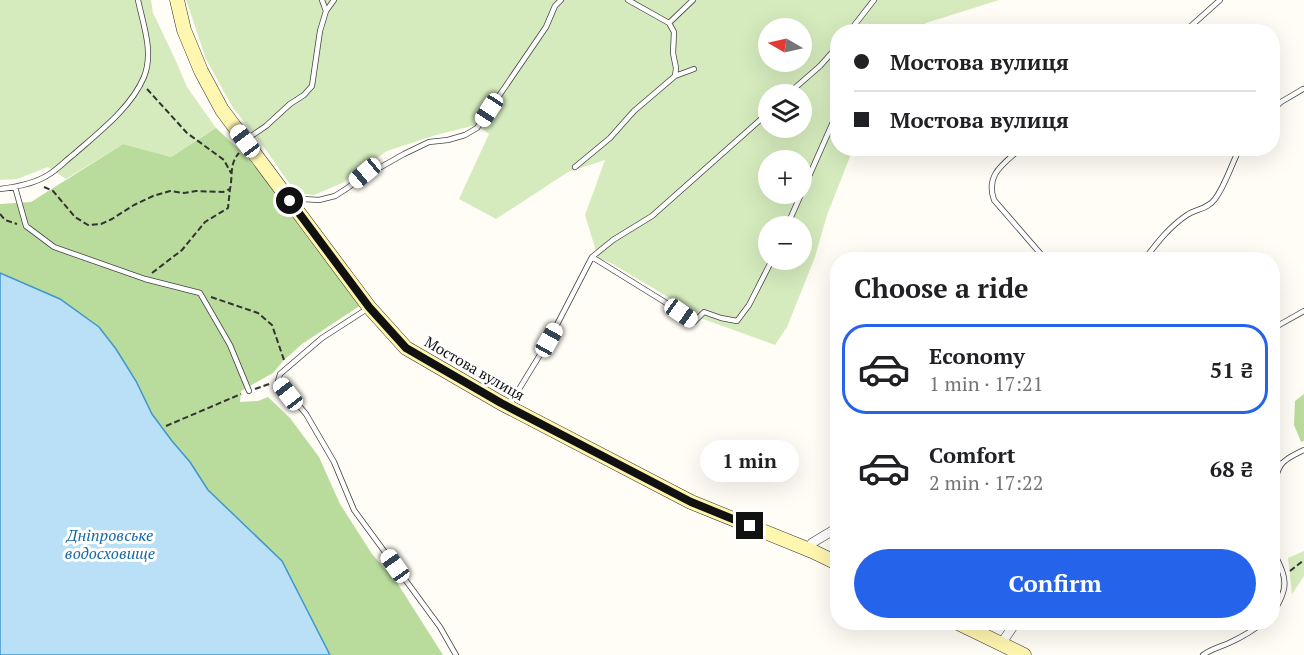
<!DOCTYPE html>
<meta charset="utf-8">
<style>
body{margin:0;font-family:"PT Serif",serif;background:#f2f2f2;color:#202124;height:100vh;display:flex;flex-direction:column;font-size:22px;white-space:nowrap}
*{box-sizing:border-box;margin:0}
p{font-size:20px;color:#757577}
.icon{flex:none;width:33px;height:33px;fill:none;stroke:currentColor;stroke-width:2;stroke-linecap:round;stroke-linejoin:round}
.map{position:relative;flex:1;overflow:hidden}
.details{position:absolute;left:830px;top:252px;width:450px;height:378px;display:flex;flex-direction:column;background:#fff;border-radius:24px;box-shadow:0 6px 24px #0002}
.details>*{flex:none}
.banner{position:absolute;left:830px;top:24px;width:450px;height:132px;border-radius:24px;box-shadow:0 6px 24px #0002;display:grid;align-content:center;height:132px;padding:0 24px;background:#fff}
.needle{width:39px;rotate:279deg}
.tools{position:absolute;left:758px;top:18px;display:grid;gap:12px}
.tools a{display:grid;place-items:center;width:54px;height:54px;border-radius:50%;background:#fff;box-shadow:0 6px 24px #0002;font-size:30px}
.end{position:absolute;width:27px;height:27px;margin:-14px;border:8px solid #111;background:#fff;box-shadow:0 0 0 3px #fff}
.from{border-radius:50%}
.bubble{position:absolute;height:42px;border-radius:21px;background:#fff;box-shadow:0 6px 24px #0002;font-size:20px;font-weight:700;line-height:42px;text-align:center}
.car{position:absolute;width:18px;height:36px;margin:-18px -9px;border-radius:8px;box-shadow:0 0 4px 2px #0007;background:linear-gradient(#fff 24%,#345 0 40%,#fff 0 76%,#345 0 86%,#fff 0)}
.banner b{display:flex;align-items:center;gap:21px;height:57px;font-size:22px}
.banner b+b{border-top:2px solid #e0e0e0}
.banner i{width:15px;height:15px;background:#202124}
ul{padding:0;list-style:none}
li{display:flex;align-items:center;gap:18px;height:90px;margin:0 12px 9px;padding:0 12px;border:3px solid transparent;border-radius:24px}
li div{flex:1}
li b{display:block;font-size:22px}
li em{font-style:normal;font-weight:700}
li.current{border-color:#2563eb}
li>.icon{width:54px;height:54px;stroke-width:1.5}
h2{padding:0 24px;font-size:27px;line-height:72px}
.primary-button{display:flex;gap:12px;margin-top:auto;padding:12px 24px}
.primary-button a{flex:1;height:69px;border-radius:36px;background:#2563eb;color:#fff;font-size:24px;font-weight:700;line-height:69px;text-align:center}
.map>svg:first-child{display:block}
.green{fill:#d5ebbd;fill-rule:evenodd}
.forest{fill:#b9dc9c}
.water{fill:#b9e0f7;stroke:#3f96cf;stroke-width:1.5}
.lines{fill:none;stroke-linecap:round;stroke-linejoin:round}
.lane-casing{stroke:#444;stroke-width:6}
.street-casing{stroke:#444;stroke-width:10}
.secondary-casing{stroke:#333;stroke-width:15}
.path{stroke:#333;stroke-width:2;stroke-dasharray:6 3;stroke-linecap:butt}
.lane{stroke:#fff;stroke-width:4.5}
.street{stroke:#fff;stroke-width:9}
.secondary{stroke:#fff6b0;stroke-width:14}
.route{stroke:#111;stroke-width:8}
.labels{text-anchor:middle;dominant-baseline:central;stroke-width:6;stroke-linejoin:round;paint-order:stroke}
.street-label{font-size:15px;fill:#111;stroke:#fff}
.water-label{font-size:16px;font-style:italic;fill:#1768a6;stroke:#fff}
</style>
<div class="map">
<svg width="1304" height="655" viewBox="0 0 1304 655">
<rect width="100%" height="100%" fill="#fffdf5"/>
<path class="green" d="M 0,0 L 151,0 L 153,13 L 175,59 L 187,87 L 216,128 L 171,157 L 123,144 L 66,179 L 48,167 L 17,179 L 0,180 Z
M 186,0 L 999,0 L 926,23 L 918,31 L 837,32 L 837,148 L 853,149 L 827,215 L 815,257 L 787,327 L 775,345 L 692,315 L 668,297 L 611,263 L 598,258 L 585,215 L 605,160 L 568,172 L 496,219 L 459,199 L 489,134 L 484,130 L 472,126 L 436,135 L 387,151 L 342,183 L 314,195 L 296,193 L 259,140 L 233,108 L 206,59 ZM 768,28 L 801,28 L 801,62 L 768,62 ZM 768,94 L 801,94 L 801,128 L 768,128 ZM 768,160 L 801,160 L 801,194 L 768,194 ZM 768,226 L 801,226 L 801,260 L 768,260 Z
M 1304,551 L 1304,576 L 1292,594 L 1288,558 Z"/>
<path class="forest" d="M 216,128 L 247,157 L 265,179 L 307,237 L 361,305 L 302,344 L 283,361 L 273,373 L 241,391 L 240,402 L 258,401 L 268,397 L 290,418 L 319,457 L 340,504 L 372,554 L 396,581 L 443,655 L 330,655 L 298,591 L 231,513 L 208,490 L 190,462 L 172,441 L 152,414 L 136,381 L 116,349 L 99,327 L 0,273 L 0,204 L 31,202 L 123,144 L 171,157 Z
M 1304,394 L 1304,441 L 1301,442 L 1294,425 L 1295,401 Z"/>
<path class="water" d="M 0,273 L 60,299 L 99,327 L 116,349 L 136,381 L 152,414 L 172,441 L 190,462 L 208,490 L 282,561 L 330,655 L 0,655 Z"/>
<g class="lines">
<defs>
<path id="lane" d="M 322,0 L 326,11
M 628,0 L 669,23 L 674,32 L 673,53 L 676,68 L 675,76
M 669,23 L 693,0
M 849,32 L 874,0
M 1182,32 L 1191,26 L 1220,0
M 788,94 L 820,66 L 837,47
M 1272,110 L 1281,102 L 1303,89
M 247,139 L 266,126 L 290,104 L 304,95 L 312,86 L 320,31 L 326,11 L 334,0
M 1021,148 C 1004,164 985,174 994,200 L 1046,260
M 575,167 L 610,138 L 634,111 L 675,76 L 694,69
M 15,187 L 26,226 L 54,247 L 145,279 L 200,293 L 230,345 L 249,391
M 0,189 C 17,187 34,184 48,175 C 57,170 65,161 73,155 C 98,133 131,108 144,77 C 154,52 143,24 138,0
M 293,201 L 303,199 L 319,200 L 335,196 L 349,187 L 365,173 L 381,167 L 404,154 L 429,142 L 448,140 L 465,135 L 477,128 L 546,27 L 555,6 L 561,0
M 787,226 L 837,113
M 592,257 L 668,304 L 694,322 L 704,312 L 721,318 L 737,321 L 749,305 L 772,260
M 1144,260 C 1157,243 1169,227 1187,215 C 1196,209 1208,209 1215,199 C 1226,184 1231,165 1240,148
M 367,309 L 322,338 L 280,374 L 278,381 L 306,414 L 334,462 L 354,510 L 440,627 L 456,655
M 1272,329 L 1304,311
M 510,404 L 549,340 L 592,257 L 613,240 L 652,216 L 768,113
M 1272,461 L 1281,464
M 1272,502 C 1275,489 1274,468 1286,460 C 1291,456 1298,453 1304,450
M 1272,548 C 1285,577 1292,584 1272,614
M 1203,655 C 1211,649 1220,647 1229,643 C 1242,637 1253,631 1263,622"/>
<path id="street" d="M 809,550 L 812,543 L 837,528
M 1001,644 L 1016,622"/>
<path id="secondary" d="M 177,0 L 184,30 L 201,71 L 222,110 L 369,307 L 406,348 L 501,403 L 691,502 L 812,551 L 837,563
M 956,622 L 1024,655"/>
</defs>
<use href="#lane" class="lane-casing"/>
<use href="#street" class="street-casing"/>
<use href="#secondary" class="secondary-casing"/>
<path class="path" d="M 147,89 L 187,133 L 224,160 L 231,173
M 44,187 L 53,191 L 75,217 L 88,225 L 101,224 L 112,219 L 134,205 L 153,196 L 170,191 L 184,193 L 196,191 L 223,192 L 230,189 C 233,176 229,164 239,153
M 0,214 L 5,220 L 17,224
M 152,273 L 182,250 L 205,222 L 228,208 L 230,189
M 211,297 L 258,313 L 272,325 L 284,360
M 255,389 L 272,383
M 166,426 L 241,394
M 1290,571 L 1304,560"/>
<use href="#lane" class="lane"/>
<use href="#street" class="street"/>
<use href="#secondary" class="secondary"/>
</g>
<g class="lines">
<path class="route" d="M 290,201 L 369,307 L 406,348 L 501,403 L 691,502 L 750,526"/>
</g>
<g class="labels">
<g class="street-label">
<text transform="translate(475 368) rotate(30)">Мостова вулиця</text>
</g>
<g class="water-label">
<text x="110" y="535">Дніпровське<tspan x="110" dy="18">водосховище</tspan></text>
</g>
</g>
</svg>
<div class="tools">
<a><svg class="needle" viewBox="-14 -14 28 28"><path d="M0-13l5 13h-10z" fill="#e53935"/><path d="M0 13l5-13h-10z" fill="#757577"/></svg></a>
<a><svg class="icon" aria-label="layers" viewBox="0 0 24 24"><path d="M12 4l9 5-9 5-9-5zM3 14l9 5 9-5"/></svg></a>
<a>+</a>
<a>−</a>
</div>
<i class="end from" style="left:290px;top:201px"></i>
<i class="end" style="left:750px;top:526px"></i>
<div class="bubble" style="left:700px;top:440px;width:99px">1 min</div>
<i class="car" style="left:489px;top:110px;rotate:213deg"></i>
<i class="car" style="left:245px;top:141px;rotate:323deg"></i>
<i class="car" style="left:365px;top:173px;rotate:230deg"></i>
<i class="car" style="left:681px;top:313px;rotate:125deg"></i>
<i class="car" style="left:549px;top:340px;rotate:29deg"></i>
<i class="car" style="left:288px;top:394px;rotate:322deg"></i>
<i class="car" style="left:395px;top:566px;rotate:325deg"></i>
<div class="banner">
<b><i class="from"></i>Мостова вулиця</b>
<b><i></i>Мостова вулиця</b>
</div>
<section class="details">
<h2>Choose a ride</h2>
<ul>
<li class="current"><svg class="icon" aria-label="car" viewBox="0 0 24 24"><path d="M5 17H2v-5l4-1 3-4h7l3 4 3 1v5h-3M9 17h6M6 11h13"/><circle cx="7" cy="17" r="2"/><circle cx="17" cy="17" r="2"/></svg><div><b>Economy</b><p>1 min · 17:21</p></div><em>51 ₴</em></li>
<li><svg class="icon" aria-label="car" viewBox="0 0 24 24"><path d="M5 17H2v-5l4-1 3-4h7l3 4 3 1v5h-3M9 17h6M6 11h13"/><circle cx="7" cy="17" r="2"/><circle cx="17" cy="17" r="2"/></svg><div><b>Comfort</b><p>2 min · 17:22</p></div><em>68 ₴</em></li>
</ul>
<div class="primary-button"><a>Confirm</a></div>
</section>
</div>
